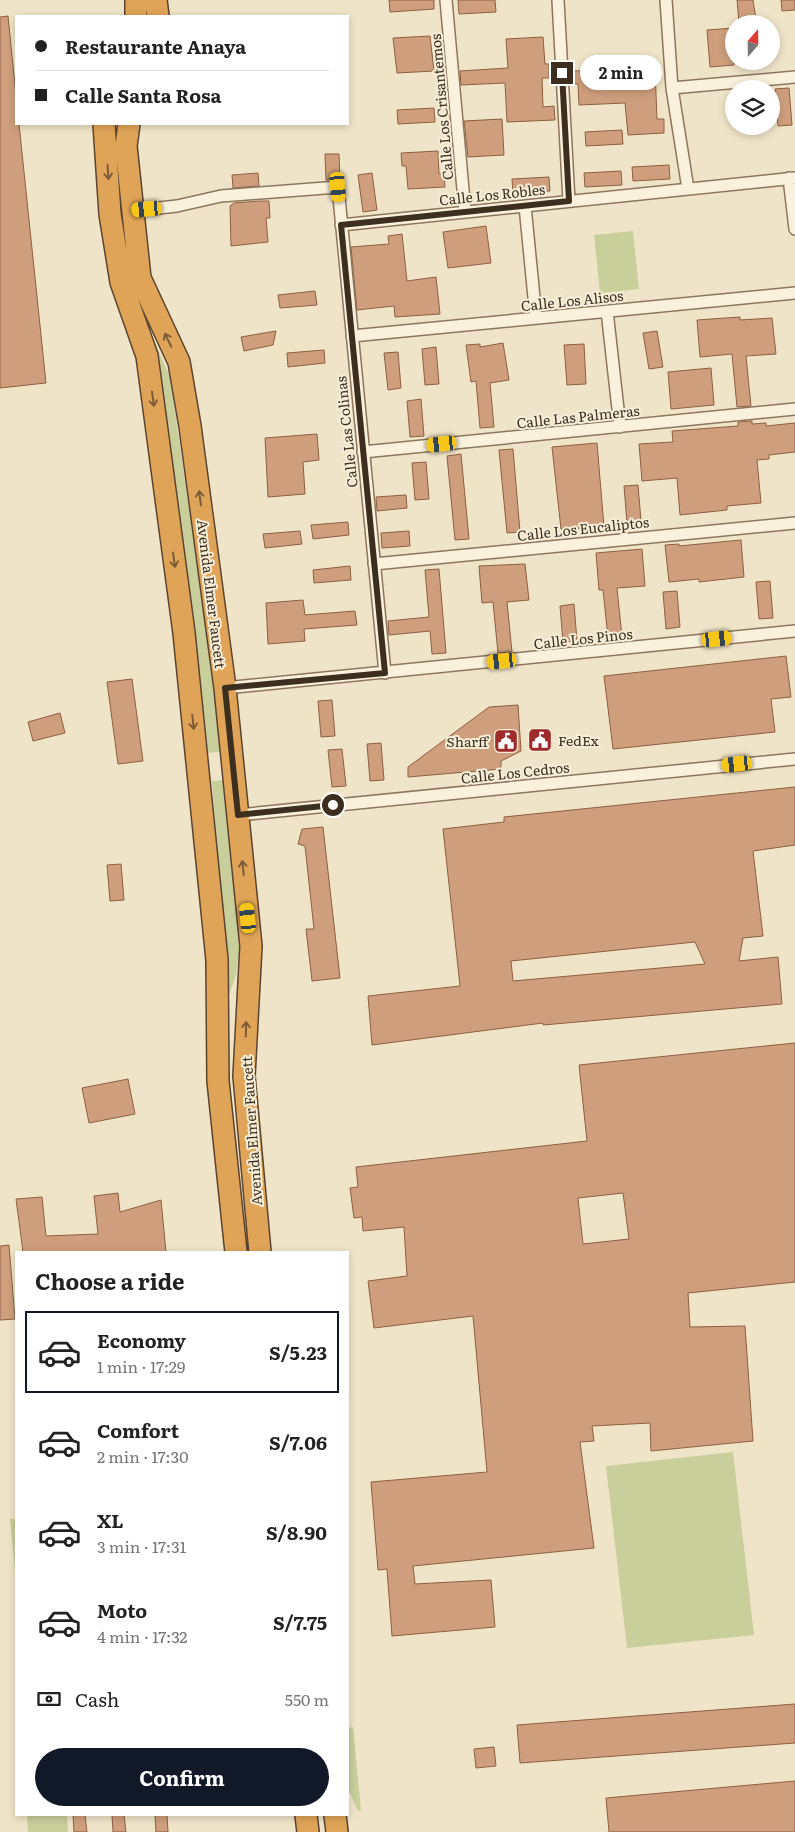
<!DOCTYPE html>
<meta charset="utf-8">
<style>
body{margin:0;font-family:Literata,serif;background:#f2f2f2;color:#222;height:100vh;display:flex;flex-direction:column;font-size:19px;white-space:nowrap}
*{box-sizing:border-box;margin:0}
p{font-size:16px;color:#767676}
.icon{flex:none;width:28px;height:28px;fill:none;stroke:currentColor;stroke-width:2;stroke-linecap:round;stroke-linejoin:round}
.map{position:relative;flex:1;overflow:hidden}
.panel{position:absolute;left:15px;top:1251px;width:334px;height:565px;display:flex;flex-direction:column;background:#fff;border-radius:0px;box-shadow:0 2px 8px #0003}
.panel>*{flex:none}
.guide{position:absolute;left:15px;top:15px;width:334px;height:110px;border-radius:0px;box-shadow:0 2px 8px #0003;display:grid;align-content:center;height:110px;padding:0 20px;background:#fff}
.needle{width:32px;rotate:20deg}
.fabs{position:absolute;left:725px;top:15px;display:grid;gap:10px}
.fabs a{display:grid;place-items:center;width:55px;height:55px;border-radius:50%;background:#fff;box-shadow:0 2px 8px #0003;font-size:25px}
.end{position:absolute;width:22px;height:22px;margin:-11px;border:6px solid #3d2e20;background:#fff;box-shadow:0 0 0 2px #fff}
.from{border-radius:50%}
.bubble{position:absolute;height:35px;border-radius:18px;background:#fff;box-shadow:0 2px 8px #0003;font-size:16px;font-weight:700;line-height:35px;text-align:center}
.car{position:absolute;width:15px;height:30px;margin:-15px -8px;border-radius:6px;box-shadow:0 0 4px 1px #0007;background:linear-gradient(#f5c518 24%,#345 0 40%,#f5c518 0 76%,#345 0 86%,#f5c518 0)}
.guide b{display:flex;align-items:center;gap:18px;height:48px;font-size:19px}
.guide b+b{border-top:1px solid #e0e0e0}
.guide i{width:12px;height:12px;background:#222}
ul{padding:0;list-style:none}
li{display:flex;align-items:center;gap:15px;height:82px;margin:0 10px 8px;padding:0 10px;border:2px solid transparent;border-radius:0px}
li div{flex:1}
li b{display:block;font-size:19px}
li em{font-style:normal;font-weight:700}
li.active{border-color:#111827}
li>.icon{width:45px;height:45px;stroke-width:1.5}
h2{padding:0 20px;font-size:22px;line-height:60px}
.pay{display:flex;align-items:center;gap:12px;height:55px;padding:0 20px;font-size:19px}
.pay p{margin-inline-start:auto}
.action{display:flex;gap:10px;margin-top:auto;padding:10px 20px}
.action a{flex:1;height:58px;border-radius:30px;background:#111827;color:#fff;font-size:20px;font-weight:700;line-height:58px;text-align:center}
.map>svg:first-child{display:block}
.green{fill:#c9cf9b}
.building{fill:#cf9f7d;stroke:#8d5f41;fill-rule:evenodd}
.lines{fill:none;stroke-linecap:round;stroke-linejoin:round}
.street-casing{stroke:#8d765c;stroke-width:14}
.highway-casing{stroke:#5b4430;stroke-width:24}
.street{stroke:#faf1dc;stroke-width:11}
.highway{stroke:#e0a458;stroke-width:21}
.oneway{stroke:#7e5d36}
.route{stroke:#3d2e20;stroke-width:6}
.labels{text-anchor:middle;dominant-baseline:central;stroke-width:4;stroke-linejoin:round;paint-order:stroke}
.street-label{font-size:14px;fill:#3d2e20;stroke:#f7eed8}
.poi-label{font-size:14px;fill:#3d2e20;stroke:#f7eed8;text-anchor:start}
</style>
<div class="map">
<svg width="795" height="1832" viewBox="0 0 795 1832">
<rect width="100%" height="100%" fill="#f0e4c8"/>
<path class="green" d="M 633,231 L 639,289 L 600,293 L 594,235 Z
M 155,343 L 170,377 L 224,751 L 208,753 Z
M 225,780 L 241,940 L 236,975 L 228,998 L 212,781 Z
M 733,1452 L 754,1635 L 627,1648 L 606,1466 Z
M 10,1519 L 16,1519 L 16,1581 Z
M 353,1727 L 361,1810 L 358,1811 L 348,1789 L 348,1728 Z
M 27,1815 L 67,1815 L 68,1832 L 28,1832 Z"/>
<path class="building" d="M 389,0 L 434,0 L 434,9 L 390,12 Z
M 458,0 L 495,0 L 496,12 L 459,14 Z
M 737,0 L 753,0 L 756,19 L 739,22 Z
M 781,0 L 795,0 L 795,10 L 782,11 Z
M 8,16 L 16,95 L 16,124 L 19,124 L 46,383 L 0,388 L 0,17 Z
M 734,28 L 734,65 L 710,67 L 707,30 Z
M 430,36 L 434,71 L 397,73 L 393,38 Z
M 543,37 L 545,64 L 549,64 L 549,78 L 542,78 L 543,107 L 554,106 L 555,120 L 507,122 L 505,83 L 461,85 L 460,71 L 508,68 L 506,39 Z
M 655,68 L 657,119 L 664,119 L 664,133 L 628,135 L 625,103 L 579,105 L 578,84 L 574,84 L 573,71 Z
M 789,88 L 792,125 L 778,126 L 775,89 Z
M 434,108 L 435,122 L 398,124 L 397,110 Z
M 502,119 L 504,155 L 468,157 L 464,121 Z
M 622,130 L 623,144 L 586,146 L 585,132 Z
M 438,151 L 439,174 L 444,173 L 445,187 L 408,189 L 406,166 L 402,166 L 401,153 Z
M 325,154 L 339,154 L 340,180 L 326,180 Z
M 669,165 L 670,179 L 633,181 L 632,167 Z
M 621,171 L 622,185 L 585,187 L 584,173 Z
M 258,173 L 259,186 L 233,188 L 232,175 Z
M 372,173 L 377,210 L 363,212 L 358,175 Z
M 549,177 L 550,191 L 513,193 L 512,179 Z
M 260,201 L 269,201 L 270,218 L 266,218 L 268,242 L 231,246 L 230,206 L 234,203 Z
M 486,226 L 491,263 L 448,268 L 443,232 Z
M 402,234 L 407,281 L 436,277 L 440,314 L 395,317 L 394,306 L 357,310 L 351,247 L 389,244 L 388,236 Z
M 315,291 L 317,305 L 280,308 L 278,295 Z
M 740,317 L 740,320 L 772,318 L 776,354 L 746,356 L 751,406 L 737,407 L 732,354 L 700,357 L 697,320 Z
M 276,331 L 273,345 L 244,351 L 241,337 Z
M 657,331 L 663,367 L 649,369 L 643,333 Z
M 503,343 L 509,380 L 490,383 L 494,427 L 480,428 L 476,381 L 471,382 L 466,345 L 480,344 L 480,347 Z
M 584,344 L 586,384 L 567,385 L 564,345 Z
M 436,347 L 439,384 L 425,385 L 422,349 Z
M 324,350 L 325,363 L 288,367 L 287,353 Z
M 398,352 L 401,388 L 388,390 L 384,353 Z
M 711,368 L 714,405 L 671,409 L 668,372 Z
M 421,399 L 424,436 L 410,437 L 407,401 Z
M 752,421 L 752,424 L 766,423 L 766,426 L 795,423 L 795,452 L 769,455 L 769,459 L 757,460 L 761,503 L 727,506 L 727,510 L 680,515 L 677,478 L 642,481 L 639,444 L 673,442 L 672,431 L 738,426 L 738,422 Z
M 317,434 L 319,460 L 303,462 L 305,494 L 268,497 L 265,438 Z
M 597,443 L 604,527 L 561,529 L 552,447 Z
M 513,449 L 520,532 L 507,533 L 499,450 Z
M 461,454 L 469,539 L 455,540 L 447,456 Z
M 426,462 L 429,499 L 415,500 L 412,463 Z
M 638,485 L 641,521 L 627,523 L 624,486 Z
M 406,495 L 407,508 L 377,511 L 376,497 Z
M 348,522 L 349,535 L 313,539 L 311,525 Z
M 300,531 L 302,544 L 265,548 L 263,534 Z
M 409,531 L 410,546 L 382,548 L 381,533 Z
M 741,540 L 744,577 L 699,582 L 699,579 L 669,582 L 665,545 L 679,544 L 679,546 Z
M 642,549 L 645,586 L 617,588 L 622,637 L 608,638 L 603,590 L 599,590 L 596,553 Z
M 525,564 L 529,600 L 507,602 L 512,652 L 498,653 L 493,602 L 482,603 L 479,566 Z
M 350,566 L 351,580 L 314,583 L 313,570 Z
M 439,569 L 446,653 L 432,654 L 430,631 L 389,635 L 388,621 L 429,617 L 425,570 Z
M 770,581 L 773,618 L 759,619 L 756,582 Z
M 677,591 L 680,627 L 666,629 L 663,592 Z
M 303,600 L 305,615 L 355,611 L 357,625 L 304,629 L 305,641 L 268,644 L 266,603 Z
M 574,604 L 577,641 L 563,642 L 560,606 Z
M 786,656 L 791,697 L 771,699 L 775,732 L 613,749 L 604,676 Z
M 132,679 L 143,761 L 118,764 L 107,682 Z
M 332,700 L 335,736 L 321,737 L 318,701 Z
M 518,705 L 521,751 L 501,761 L 501,769 L 408,777 L 408,767 L 489,707 Z
M 60,713 L 65,733 L 33,741 L 28,722 Z
M 381,743 L 384,780 L 370,781 L 367,744 Z
M 342,749 L 346,786 L 332,787 L 328,750 Z
M 795,787 L 795,845 L 753,851 L 763,936 L 743,938 L 739,961 L 778,957 L 782,1004 L 543,1025 L 543,1023 L 372,1045 L 368,996 L 460,986 L 443,829 L 504,822 L 504,817 ZM 695,942 L 705,964 L 513,981 L 511,961 Z
M 323,827 L 340,978 L 312,981 L 306,929 L 314,929 L 305,846 L 298,844 L 302,829 Z
M 121,864 L 124,900 L 110,901 L 107,865 Z
M 795,1043 L 795,1282 L 688,1293 L 690,1327 L 745,1326 L 753,1441 L 651,1451 L 650,1423 L 592,1426 L 594,1441 L 580,1442 L 594,1548 L 413,1566 L 415,1584 L 491,1580 L 495,1627 L 392,1636 L 387,1569 L 378,1570 L 371,1482 L 487,1472 L 473,1316 L 374,1328 L 368,1281 L 407,1276 L 404,1227 L 363,1231 L 362,1217 L 354,1218 L 350,1188 L 358,1187 L 356,1167 L 587,1141 L 579,1065 ZM 623,1193 L 629,1239 L 583,1244 L 578,1198 Z
M 128,1079 L 135,1114 L 89,1123 L 82,1088 Z
M 118,1193 L 120,1212 L 161,1200 L 166,1252 L 23,1252 L 16,1199 L 42,1197 L 46,1236 L 98,1234 L 94,1196 Z
M 9,1245 L 15,1319 L 0,1320 L 0,1246 Z
M 795,1704 L 795,1743 L 520,1763 L 517,1725 Z
M 494,1747 L 496,1766 L 476,1768 L 474,1749 Z
M 795,1781 L 795,1832 L 609,1832 L 606,1798 Z
M 73,1815 L 85,1815 L 87,1832 L 74,1832 Z
M 112,1815 L 124,1815 L 126,1832 L 113,1832 Z
M 155,1815 L 167,1815 L 168,1832 L 156,1832 Z"/>
<g class="lines">
<defs>
<path id="street" d="M 446,0 L 465,212
M 558,0 L 569,201
M 666,0 L 672,88 L 688,189
M 672,88 L 795,77
M 789,178 L 795,229
M 525,206 L 536,318
M 132,211 L 177,206 L 221,196 L 338,187 L 385,673
M 341,225 L 795,178
M 607,311 L 620,427
M 352,336 L 795,293
M 363,452 L 795,409
M 374,564 L 795,523
M 225,688 L 795,631
M 238,815 L 795,759"/>
<path id="highway" d="M 136,0 L 136,16
M 156,0 L 158,16
M 104,124 L 110,214 L 121,282 L 147,356 L 184,633 L 217,960 L 218,1081 L 236,1252
M 129,124 L 126,146 L 140,278 L 179,362 L 190,426 L 225,688 L 251,946 L 244,1076 L 260,1252
M 306,1815 L 308,1832
M 335,1815 L 337,1832"/>
</defs>
<use href="#street" class="street-casing"/>
<use href="#highway" class="highway-casing"/>
<use href="#street" class="street"/>
<use href="#highway" class="highway"/>
</g>
<defs><path id="oneway-shaft" d="M-6 0H5M1.5-3L5.5 0L1.5 3" fill="none" stroke-width="1.6" stroke-linecap="round" stroke-linejoin="round" transform="scale(1.25)"/></defs>
<g class="oneway">
<use href="#oneway-shaft" transform="translate(108 172) rotate(86)"/>
<use href="#oneway-shaft" transform="translate(168 340) rotate(-116)"/>
<use href="#oneway-shaft" transform="translate(153 399) rotate(82)"/>
<use href="#oneway-shaft" transform="translate(200 498) rotate(-97)"/>
<use href="#oneway-shaft" transform="translate(174 560) rotate(82)"/>
<use href="#oneway-shaft" transform="translate(193 722) rotate(84)"/>
<use href="#oneway-shaft" transform="translate(243 868) rotate(-96)"/>
<use href="#oneway-shaft" transform="translate(246 1029) rotate(-88)"/>
</g>
<g class="lines">
<path class="route" d="M 333,805 L 238,815 L 225,688 L 385,673 L 341,225 L 569,201 L 562,73"/>
</g>
<defs>
<symbol id="civic-square" viewBox="-11 -11 22 22"><rect x="-9" y="-9" width="18" height="18" rx="4" fill="#9e2a2b" stroke="#f7eed8"/><path d="M-.6-6.5H3V-4.5H.6V-3L4-1V1h2V6H-6V1h2V-1L-.6-3ZM-1.2 2.5V6h2.4V2.5Z" fill="#fff"/></symbol>
</defs>
<g fill-rule="evenodd">
<use href="#civic-square" x="526" y="726" width="28" height="28"/>
<use href="#civic-square" x="492" y="727" width="28" height="28"/>
</g>
<g class="labels">
<g class="street-label">
<text transform="translate(441 107) rotate(-95)">Calle Los Crisantemos</text>
<text transform="translate(492 194) rotate(-6)">Calle Los Robles</text>
<text transform="translate(572 300) rotate(-6)">Calle Los Alisos</text>
<text transform="translate(578 416) rotate(-6)">Calle Las Palmeras</text>
<text transform="translate(346 432) rotate(-96)">Calle Las Colinas</text>
<text transform="translate(583 528) rotate(-6)">Calle Los Eucaliptos</text>
<text transform="translate(212 594) rotate(83)">Avenida Elmer Faucett</text>
<text transform="translate(583 638) rotate(-6)">Calle Los Pinos</text>
<text transform="translate(515 772) rotate(-6)">Calle Los Cedros</text>
<text transform="translate(251 1131) rotate(-94)">Avenida Elmer Faucett</text>
</g>
<g class="poi-label">
<text x="558" y="740">FedEx</text>
<text x="488" y="741" text-anchor="end">Sharff</text>
</g>
</g>
</svg>
<div class="fabs">
<a><svg class="needle" viewBox="-14 -14 28 28"><path d="M0-13l5 13h-10z" fill="#e53935"/><path d="M0 13l5-13h-10z" fill="#767676"/></svg></a>
<a><svg class="icon" aria-label="layers" viewBox="0 0 24 24"><path d="M12 4l9 5-9 5-9-5zM3 14l9 5 9-5"/></svg></a>
</div>
<i class="end from" style="left:333px;top:805px"></i>
<i class="end" style="left:562px;top:73px"></i>
<div class="bubble" style="left:580px;top:55px;width:82px">2 min</div>
<i class="car" style="left:338px;top:187px;rotate:175deg"></i>
<i class="car" style="left:147px;top:209px;rotate:265deg"></i>
<i class="car" style="left:442px;top:444px;rotate:264deg"></i>
<i class="car" style="left:717px;top:639px;rotate:84deg"></i>
<i class="car" style="left:502px;top:661px;rotate:264deg"></i>
<i class="car" style="left:737px;top:764px;rotate:264deg"></i>
<i class="car" style="left:248px;top:918px;rotate:354deg"></i>
<div class="guide">
<b><i class="from"></i>Restaurante Anaya</b>
<b><i></i>Calle Santa Rosa</b>
</div>
<section class="panel">
<h2>Choose a ride</h2>
<ul>
<li class="active"><svg class="icon" aria-label="car" viewBox="0 0 24 24"><path d="M5 17H2v-5l4-1 3-4h7l3 4 3 1v5h-3M9 17h6M6 11h13"/><circle cx="7" cy="17" r="2"/><circle cx="17" cy="17" r="2"/></svg><div><b>Economy</b><p>1 min · 17:29</p></div><em>S/5.23</em></li>
<li><svg class="icon" aria-label="car" viewBox="0 0 24 24"><path d="M5 17H2v-5l4-1 3-4h7l3 4 3 1v5h-3M9 17h6M6 11h13"/><circle cx="7" cy="17" r="2"/><circle cx="17" cy="17" r="2"/></svg><div><b>Comfort</b><p>2 min · 17:30</p></div><em>S/7.06</em></li>
<li><svg class="icon" aria-label="car" viewBox="0 0 24 24"><path d="M5 17H2v-5l4-1 3-4h7l3 4 3 1v5h-3M9 17h6M6 11h13"/><circle cx="7" cy="17" r="2"/><circle cx="17" cy="17" r="2"/></svg><div><b>XL</b><p>3 min · 17:31</p></div><em>S/8.90</em></li>
<li><svg class="icon" aria-label="car" viewBox="0 0 24 24"><path d="M5 17H2v-5l4-1 3-4h7l3 4 3 1v5h-3M9 17h6M6 11h13"/><circle cx="7" cy="17" r="2"/><circle cx="17" cy="17" r="2"/></svg><div><b>Moto</b><p>4 min · 17:32</p></div><em>S/7.75</em></li>
</ul>
<div class="pay"><svg class="icon" aria-label="cash" viewBox="0 0 24 24"><path d="M3 7h18v10H3z"/><circle cx="12" cy="12" r="2"/></svg>Cash<p>550 m</p></div>
<div class="action"><a>Confirm</a></div>
</section>
</div>
